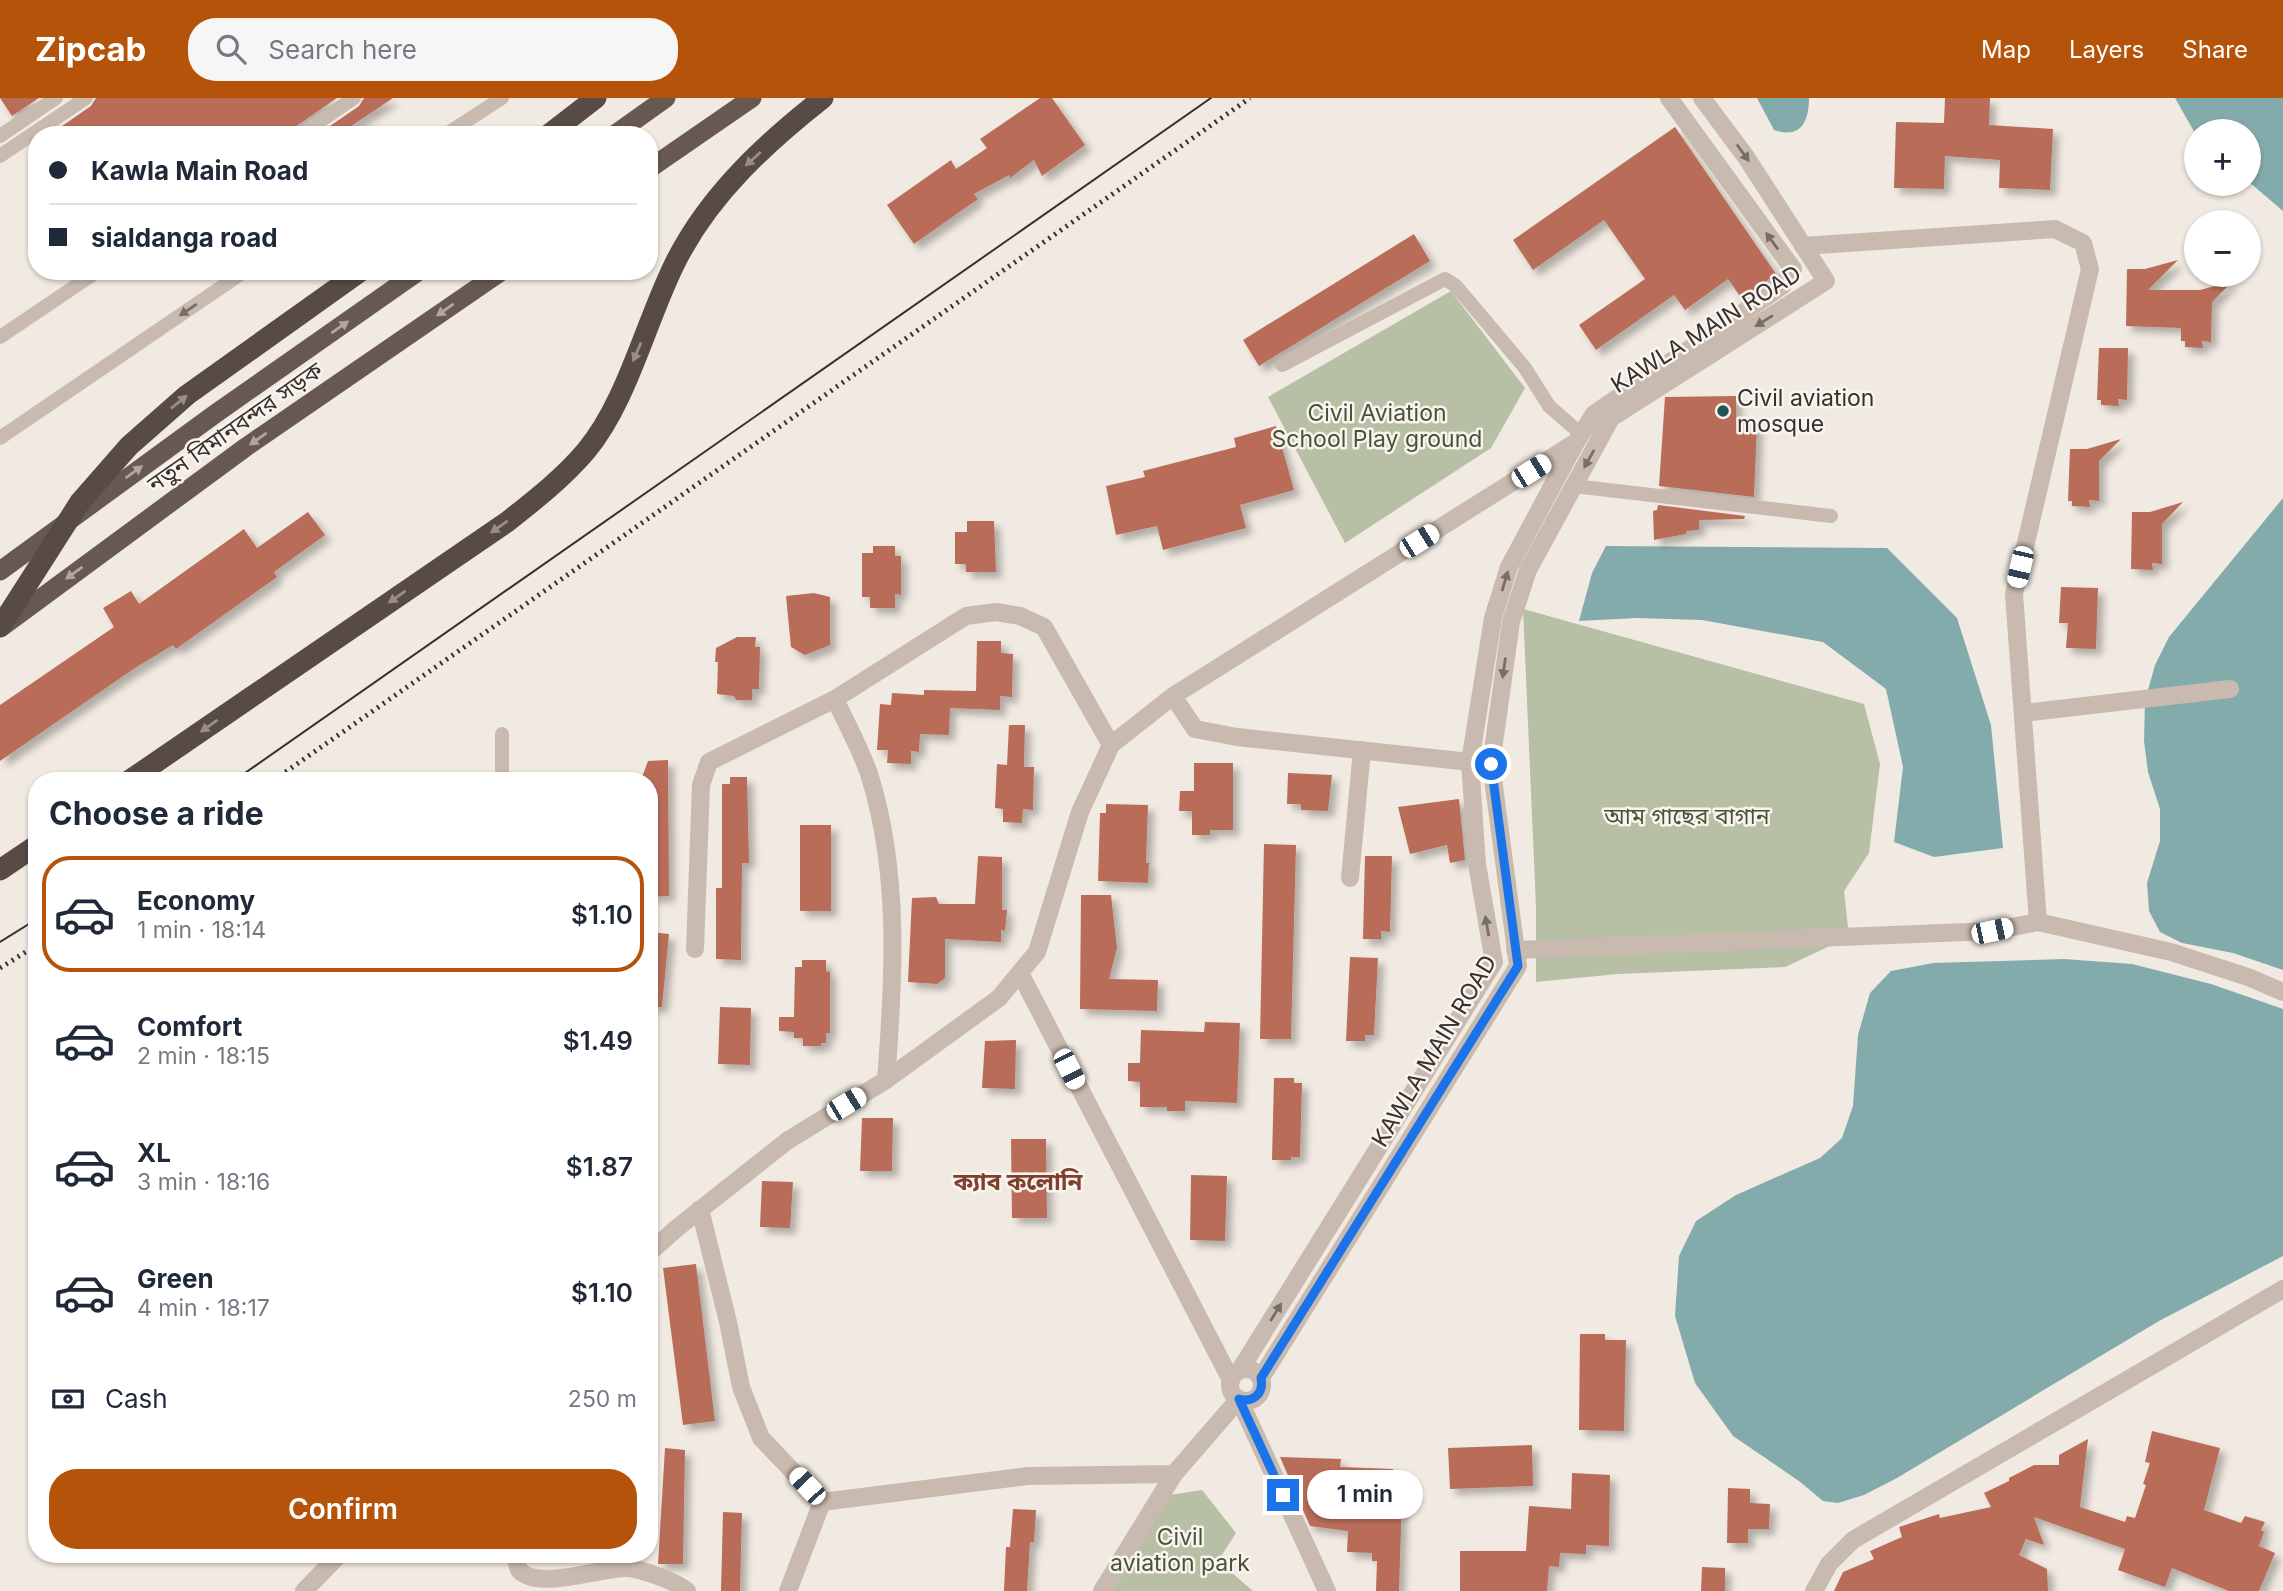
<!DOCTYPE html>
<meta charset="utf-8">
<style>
body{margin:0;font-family:Inter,"Noto Sans Bengali",sans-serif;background:#f6f6f7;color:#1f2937;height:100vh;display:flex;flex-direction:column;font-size:26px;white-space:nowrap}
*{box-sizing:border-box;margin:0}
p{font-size:23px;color:#747a83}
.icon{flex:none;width:38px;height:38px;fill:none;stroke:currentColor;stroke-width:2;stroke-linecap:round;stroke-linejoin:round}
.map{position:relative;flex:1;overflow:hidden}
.sheet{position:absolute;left:28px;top:674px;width:630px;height:791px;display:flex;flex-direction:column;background:#fff;border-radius:28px;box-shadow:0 2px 5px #0004}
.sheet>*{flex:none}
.top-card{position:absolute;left:28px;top:28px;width:630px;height:154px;border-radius:28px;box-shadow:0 2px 5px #0004;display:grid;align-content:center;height:154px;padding:0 21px;background:#fff}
.buttons{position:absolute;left:2184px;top:21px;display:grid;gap:14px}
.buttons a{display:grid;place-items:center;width:77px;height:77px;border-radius:50%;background:#fff;box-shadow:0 2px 5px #0004;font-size:35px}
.end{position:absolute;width:32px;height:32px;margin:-16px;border:9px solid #1a73e8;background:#fff;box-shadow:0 0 0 4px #fff}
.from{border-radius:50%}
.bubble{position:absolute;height:49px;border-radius:24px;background:#fff;box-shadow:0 2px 5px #0004;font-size:23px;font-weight:600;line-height:49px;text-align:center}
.car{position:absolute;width:21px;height:42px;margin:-21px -10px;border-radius:9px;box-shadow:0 0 5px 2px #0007;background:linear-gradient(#fff 24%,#345 0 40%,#fff 0 76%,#345 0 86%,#fff 0)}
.top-card b{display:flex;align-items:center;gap:24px;height:66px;font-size:26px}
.top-card b+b{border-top:2px solid #e0e1e3}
.top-card i{width:18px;height:18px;background:#1f2937}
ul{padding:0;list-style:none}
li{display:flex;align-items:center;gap:21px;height:116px;margin:0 14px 10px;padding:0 7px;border:4px solid transparent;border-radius:28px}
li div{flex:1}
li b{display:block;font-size:26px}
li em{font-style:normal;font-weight:600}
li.on{border-color:#b45309}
li>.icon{width:63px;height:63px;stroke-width:1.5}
h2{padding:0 21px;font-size:32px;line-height:84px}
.pay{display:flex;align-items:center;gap:18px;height:77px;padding:0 21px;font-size:26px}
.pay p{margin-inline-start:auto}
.action{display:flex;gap:14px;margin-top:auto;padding:14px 21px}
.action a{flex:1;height:80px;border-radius:28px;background:#b45309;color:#fff;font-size:28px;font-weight:600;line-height:80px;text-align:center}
header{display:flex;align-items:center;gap:42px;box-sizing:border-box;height:98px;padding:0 35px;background:#b45309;color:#fff}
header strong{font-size:33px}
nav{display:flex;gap:38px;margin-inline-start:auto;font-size:24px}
.search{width:490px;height:63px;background:#f6f6f7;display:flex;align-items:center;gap:18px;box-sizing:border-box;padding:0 24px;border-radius:28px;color:#747a83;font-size:26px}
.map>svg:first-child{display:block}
.green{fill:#b7bfa4}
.water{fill:#84abac}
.building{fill:#b96d59;filter:url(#shadow)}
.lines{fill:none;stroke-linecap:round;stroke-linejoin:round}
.service{stroke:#c9baaf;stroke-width:14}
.minor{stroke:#c9baaf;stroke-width:18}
.tertiary{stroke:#c9baaf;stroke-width:18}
.trunk{stroke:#685852;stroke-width:19}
.motorway{stroke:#584a45;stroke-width:21}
.tram{stroke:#38302c;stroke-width:2}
.rail{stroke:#38302c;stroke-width:5;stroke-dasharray:2 5;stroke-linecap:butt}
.oneway{fill:#796e67}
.oneway2{fill:#988e89}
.oneway3{fill:#b0a6a0}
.route{stroke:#1a73e8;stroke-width:9}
.poi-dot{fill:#265456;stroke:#f9f4ef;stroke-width:2.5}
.labels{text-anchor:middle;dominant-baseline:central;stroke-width:5;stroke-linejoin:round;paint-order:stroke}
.street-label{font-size:23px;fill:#38302c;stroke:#f9f4ef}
.poi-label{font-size:23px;fill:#38302c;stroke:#f9f4ef;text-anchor:start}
.park-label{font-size:23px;fill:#495433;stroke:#f9f4ef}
.neighbourhood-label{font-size:24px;font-weight:bold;fill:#7f3f2e;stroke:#f9f4ef}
</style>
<header>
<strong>Zipcab</strong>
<div class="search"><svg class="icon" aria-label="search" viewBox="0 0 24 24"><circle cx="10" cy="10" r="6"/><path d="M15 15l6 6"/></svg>Search here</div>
<nav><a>Map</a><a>Layers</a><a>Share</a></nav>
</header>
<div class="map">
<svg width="2283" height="1493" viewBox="0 0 2283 1493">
<defs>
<filter id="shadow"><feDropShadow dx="6" dy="6" stdDeviation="3.5" flood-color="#0004"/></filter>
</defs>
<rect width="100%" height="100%" fill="#f1eae2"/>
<path class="green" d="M 1451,193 L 1525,290 L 1491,350 L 1345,445 L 1268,299 Z
M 1523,511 L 1864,606 L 1880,666 L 1869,755 L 1844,793 L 1849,839 L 1785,869 L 1618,876 L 1536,884 L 1536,809 Z
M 1202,1392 L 1236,1435 L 1218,1463 L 1253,1493 L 1109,1493 L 1170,1397 Z"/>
<path class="water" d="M 1757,0 L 1809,0 C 1809,25 1800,41 1774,32 Z
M 2175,0 L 2283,0 L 2283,113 L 2249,84 L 2249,33 L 2196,33 L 2196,37 Z
M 2283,400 L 2283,872 L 2233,855 L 2182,845 L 2160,834 L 2149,813 L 2147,785 L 2160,743 L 2160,711 L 2148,674 L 2144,643 L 2145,603 L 2155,567 L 2169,539 Z
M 1606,448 L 1887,450 L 1957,520 L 1991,627 L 2003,750 L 1934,759 L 1894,744 L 1903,669 L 1886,591 L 1823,544 L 1702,522 L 1637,520 L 1579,523 L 1592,475 Z
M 2064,861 L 2132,866 L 2211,886 L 2283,911 L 2283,1158 L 2159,1223 L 1897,1380 L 1864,1397 L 1838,1405 L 1823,1403 L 1799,1383 L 1733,1338 L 1695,1285 L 1675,1218 L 1679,1158 L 1696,1123 L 1736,1097 L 1820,1060 L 1842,1040 L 1853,1008 L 1858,937 L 1870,895 L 1891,873 L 1933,865 Z"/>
<path class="building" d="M 0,0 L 39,0 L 12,18 Z
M 96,0 L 337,0 L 295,29 L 290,37 L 49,37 L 91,8 Z
M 364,0 L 393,0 L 338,37 L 317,37 L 359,8 Z
M 1040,0 L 1052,0 L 1085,47 L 1042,78 L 1034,62 L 1010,80 L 1009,77 L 974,96 L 978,101 L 914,146 L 887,107 L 951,62 L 956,71 L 987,50 L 980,41 Z
M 1945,0 L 1990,0 L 1989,27 L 2053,31 L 2050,92 L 1999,90 L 2000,62 L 1945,58 L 1944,91 L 1894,90 L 1896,24 L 1944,25 Z
M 1675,29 L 1776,176 L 1742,201 L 1728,181 L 1685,212 L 1674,197 L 1596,252 L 1579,227 L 1645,181 L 1604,122 L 1533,172 L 1513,142 Z
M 1414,136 L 1430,163 L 1259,268 L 1243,242 Z
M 2178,162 L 2148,192 L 2200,192 L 2233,183 L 2212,204 L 2211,244 L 2202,243 L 2203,250 L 2185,249 L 2185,243 L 2181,243 L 2181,230 L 2126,228 L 2127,171 L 2145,171 Z
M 2099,250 L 2128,250 L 2127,302 L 2118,301 L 2119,308 L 2101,307 L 2101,302 L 2097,302 Z
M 1736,298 L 1736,323 L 1757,327 L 1754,399 L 1659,388 L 1665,299 Z
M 1276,328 L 1294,392 L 1240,407 L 1246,430 L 1163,452 L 1157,428 L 1116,437 L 1106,388 L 1145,379 L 1143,373 L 1236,349 L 1234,340 Z
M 2121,341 L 2099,363 L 2099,403 L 2089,402 L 2090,409 L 2072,408 L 2072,403 L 2068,403 L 2070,351 L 2087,351 Z
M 2183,404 L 2162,426 L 2162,466 L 2152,465 L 2153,472 L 2131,471 L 2132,414 L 2150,414 Z
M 1658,407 L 1745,418 L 1744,421 L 1699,422 L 1699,432 L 1686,433 L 1686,436 L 1654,442 L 1653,413 L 1657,412 Z
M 308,414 L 325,437 L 274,474 L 277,479 L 176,551 L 173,547 L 135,570 L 0,663 L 0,607 L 114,529 L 103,510 L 131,493 L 139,506 L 244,431 L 257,450 Z
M 967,423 L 994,423 L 996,474 L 966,474 L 966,466 L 955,466 L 955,434 L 967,434 Z
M 873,448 L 895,448 L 895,458 L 901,458 L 901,497 L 895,496 L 895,510 L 870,510 L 870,499 L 862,499 L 862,455 L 873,455 Z
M 2061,489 L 2098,490 L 2096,551 L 2066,550 L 2068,525 L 2059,525 Z
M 814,495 L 830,499 L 830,547 L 805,557 L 791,549 L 786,498 Z
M 737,539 L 756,539 L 755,549 L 760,549 L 759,591 L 752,591 L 752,602 L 736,602 L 734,598 L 717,596 L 718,564 L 715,564 L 716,550 Z
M 977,543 L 1001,543 L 1001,555 L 1013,556 L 1012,599 L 1000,598 L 1000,612 L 950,610 L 949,637 L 920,636 L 919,654 L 911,653 L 911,666 L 887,665 L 888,652 L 877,652 L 880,606 L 891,607 L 892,595 L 924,597 L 924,592 L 976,593 Z
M 1009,627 L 1025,627 L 1024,669 L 1034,669 L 1033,712 L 1023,711 L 1022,725 L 1003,724 L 1003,711 L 995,710 L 997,666 L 1007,667 Z
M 668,662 L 669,798 L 649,799 L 649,682 L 641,682 L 648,663 Z
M 1194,665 L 1233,665 L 1233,732 L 1210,732 L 1210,737 L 1192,737 L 1192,713 L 1179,713 L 1180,693 L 1194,693 Z
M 1288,675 L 1332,677 L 1328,713 L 1301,712 L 1301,706 L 1287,706 Z
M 730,679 L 747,679 L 749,765 L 742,765 L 741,862 L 716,861 L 716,790 L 722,790 L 722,686 L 730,686 Z
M 1459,701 L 1465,762 L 1450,765 L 1447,747 L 1410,756 L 1398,709 Z
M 1106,706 L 1148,707 L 1146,765 L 1149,765 L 1148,785 L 1098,783 L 1100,715 L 1106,715 Z
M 800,727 L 831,727 L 831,813 L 800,813 Z
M 1264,746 L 1296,747 L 1291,941 L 1260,941 Z
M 978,758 L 1002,759 L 1002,812 L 1007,812 L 1005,833 L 1001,832 L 1001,844 L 945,841 L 945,880 L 937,886 L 908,884 L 912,800 L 936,799 L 939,806 L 975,806 Z
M 1365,758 L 1392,758 L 1390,834 L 1381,833 L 1381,841 L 1363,841 Z
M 1081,797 L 1111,797 L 1117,850 L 1109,881 L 1158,882 L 1157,913 L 1080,911 Z
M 649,834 L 669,836 L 662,909 L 649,909 Z
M 1350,859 L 1378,860 L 1374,937 L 1365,937 L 1365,943 L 1346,943 Z
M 802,862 L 826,862 L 826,873 L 830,874 L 830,935 L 826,935 L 826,945 L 821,945 L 821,948 L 803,948 L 803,940 L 794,940 L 794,934 L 779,933 L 779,919 L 794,919 L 795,869 L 802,869 Z
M 720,909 L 751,910 L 750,967 L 718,966 Z
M 1205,924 L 1240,925 L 1237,1005 L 1185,1003 L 1185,1013 L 1167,1013 L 1167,1009 L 1140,1009 L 1140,984 L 1128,983 L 1128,965 L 1140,965 L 1141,932 L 1204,934 Z
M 1016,942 L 1015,991 L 982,990 L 985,943 Z
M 1274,980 L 1294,980 L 1294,985 L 1302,985 L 1300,1059 L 1291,1059 L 1291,1062 L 1272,1062 Z
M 862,1020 L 893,1020 L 892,1073 L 860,1073 Z
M 1011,1041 L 1046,1041 L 1047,1120 L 1012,1120 Z
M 1191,1077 L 1227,1078 L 1225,1143 L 1190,1142 Z
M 762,1083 L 793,1084 L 790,1130 L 760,1129 Z
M 696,1166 L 715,1323 L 683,1327 L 663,1170 Z
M 1580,1236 L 1605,1236 L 1605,1242 L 1626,1242 L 1624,1333 L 1579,1332 Z
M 2152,1333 L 2220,1350 L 2204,1412 L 2241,1425 L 2245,1418 L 2265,1424 L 2261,1432 L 2264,1434 L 2259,1448 L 2275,1455 L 2259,1493 L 2229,1493 L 2172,1470 L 2165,1489 L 2118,1472 L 2125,1451 L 2034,1419 L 2044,1447 L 2026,1441 L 2019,1457 L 2047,1471 L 2048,1493 L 1834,1493 L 1843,1474 L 1874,1461 L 1870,1453 L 1902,1439 L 1899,1429 L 1939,1416 L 1940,1420 L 1991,1409 L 1984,1395 L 2009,1383 L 2009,1380 L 2034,1367 L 2059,1367 L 2059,1357 L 2088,1341 L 2080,1409 L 2125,1424 L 2127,1418 L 2135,1420 L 2146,1387 L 2143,1386 L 2150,1365 L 2145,1364 Z
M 1532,1347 L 1533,1388 L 1450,1391 L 1448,1350 Z
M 665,1350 L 685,1352 L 683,1466 L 658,1466 Z
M 1280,1359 L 1341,1361 L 1340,1369 L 1393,1371 L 1393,1380 L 1401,1380 L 1400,1398 L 1402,1398 L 1399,1493 L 1376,1493 L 1377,1463 L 1372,1463 L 1372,1455 L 1347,1454 L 1348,1433 L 1310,1428 Z
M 1572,1375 L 1610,1377 L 1609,1448 L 1586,1447 L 1586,1456 L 1560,1455 L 1559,1469 L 1549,1468 L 1547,1493 L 1460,1493 L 1460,1453 L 1526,1453 L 1529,1408 L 1571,1411 Z
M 1728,1390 L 1750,1391 L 1750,1405 L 1770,1406 L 1769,1431 L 1748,1431 L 1748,1445 L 1727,1445 Z
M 1013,1411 L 1036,1412 L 1034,1444 L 1030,1444 L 1027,1493 L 1004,1493 L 1006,1449 L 1010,1449 Z
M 723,1414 L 742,1415 L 740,1493 L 721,1493 Z
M 1702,1469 L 1725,1470 L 1725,1493 L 1701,1493 Z"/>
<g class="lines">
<path class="service" d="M 300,37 L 354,0
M 445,37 L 502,0
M 0,38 L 56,0
M 0,58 L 86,0
M 0,239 L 98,173
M 1282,267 L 1445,181 L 1456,188 L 1525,270 L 1549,308 L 1581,336
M 0,340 L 245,173
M 1574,388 L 1831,418
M 502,636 L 502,682"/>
<path class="minor" d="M 1803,148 L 2055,131 L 2083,145 L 2090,171 L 2014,496 L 2038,824
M 1173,598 L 1195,631 L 1237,639 L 1470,664
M 2023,615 L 2230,591
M 1350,780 L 1362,652
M 695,851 L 701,687 L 709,664
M 1515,852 L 1992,833 L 2038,824 L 2171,854 L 2248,879 L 2283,894
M 1020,875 L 1231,1282
M 886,982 C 894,882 900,776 870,679 C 862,653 847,627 835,601 L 709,664 L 835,601 L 966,518 L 996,514 L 1020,518 L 1044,529 L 1111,647
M 700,1111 L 728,1224 L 741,1289 L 761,1340 L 822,1404
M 649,1155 L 677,1130 L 787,1043 L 886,982 L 999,900 L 1037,854 L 1080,714 L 1111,647 L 1173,598 L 1576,344
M 515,1456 C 516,1461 517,1467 519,1472 C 538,1493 599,1470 626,1470 C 640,1470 677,1484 687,1493
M 304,1493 L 340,1456
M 788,1493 L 822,1404 L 1028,1378 L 1174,1376 L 1239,1301 L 1327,1493
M 1102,1493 L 1174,1376
M 1814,1493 L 1829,1466 L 1853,1442 L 2283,1191"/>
<path class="tertiary" d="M1230 1287a16 16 0 1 1 32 0a16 16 0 1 1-32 0Z
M 1240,1272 L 1494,864 L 1477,766 L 1470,664 L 1493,520 L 1509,469 L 1576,344 L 1594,316 L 1782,188 L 1793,171 L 1669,0
M 1261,1280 L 1518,868 L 1491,666 L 1511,524 L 1528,472 L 1611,320 L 1826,183 L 1746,59 L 1702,0"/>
<path class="trunk" d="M 614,37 L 666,0
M 649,71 L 752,0
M 0,473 L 215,316 L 419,173
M 3,528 L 246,349 L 502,173"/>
<path class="motorway" d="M 548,37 L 596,0
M 0,529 L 80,404 L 129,348 L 187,297 L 361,173
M 130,682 L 507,424 C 535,402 563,380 586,353 C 628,303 647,219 677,161 C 711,95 766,45 823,0
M 0,772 L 37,747"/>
<path class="tram" d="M 235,682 L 1211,0
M 0,844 L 37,821"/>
<path class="rail" d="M 274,682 L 1250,0
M 0,870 L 37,847"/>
</g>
<defs><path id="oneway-solid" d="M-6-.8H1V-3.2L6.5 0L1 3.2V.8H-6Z" transform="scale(1.75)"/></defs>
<g class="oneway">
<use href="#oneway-solid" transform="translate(1743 55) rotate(54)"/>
<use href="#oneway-solid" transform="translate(1772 143) rotate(-126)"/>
<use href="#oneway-solid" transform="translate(188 212) rotate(146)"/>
<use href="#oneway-solid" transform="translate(1764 223) rotate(148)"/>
<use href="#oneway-solid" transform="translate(1589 361) rotate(119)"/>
<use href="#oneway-solid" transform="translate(1505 483) rotate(-73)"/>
<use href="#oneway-solid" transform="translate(1504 570) rotate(98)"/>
<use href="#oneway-solid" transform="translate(1487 828) rotate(-100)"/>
<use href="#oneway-solid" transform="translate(1276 1214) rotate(-58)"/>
</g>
<g class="oneway2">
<use href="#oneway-solid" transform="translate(753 61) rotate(138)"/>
<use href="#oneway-solid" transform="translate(637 254) rotate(113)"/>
<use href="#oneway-solid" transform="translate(179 304) rotate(-39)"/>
<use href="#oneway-solid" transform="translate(499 429) rotate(145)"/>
<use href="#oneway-solid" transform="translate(397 499) rotate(145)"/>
<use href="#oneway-solid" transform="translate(209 628) rotate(145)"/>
</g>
<g class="oneway3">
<use href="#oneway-solid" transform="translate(445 212) rotate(145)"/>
<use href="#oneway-solid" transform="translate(340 229) rotate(-35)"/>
<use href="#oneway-solid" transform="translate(258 341) rotate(145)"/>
<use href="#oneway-solid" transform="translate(134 374) rotate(-36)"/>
<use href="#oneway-solid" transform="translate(74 475) rotate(144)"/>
</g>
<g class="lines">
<path class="route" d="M 1283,1397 L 1239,1301 C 1254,1305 1264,1295 1261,1280 L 1518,868 L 1491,666"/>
</g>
<circle class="poi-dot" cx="1723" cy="313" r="7"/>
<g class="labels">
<g class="street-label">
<text transform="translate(1706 231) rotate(-32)">KAWLA MAIN ROAD</text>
<text transform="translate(235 329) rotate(-35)">নতুন বিমানবন্দর সড়ক</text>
<text transform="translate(1434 953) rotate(-59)">KAWLA MAIN ROAD</text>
</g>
<g class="poi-label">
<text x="1737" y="300">Civil aviation<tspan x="1737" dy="26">mosque</tspan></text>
</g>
<g class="park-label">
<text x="1377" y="315">Civil Aviation<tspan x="1377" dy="26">School Play ground</tspan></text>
<text x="1687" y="718">আম গাছের বাগান</text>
<text x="1180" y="1439">Civil<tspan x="1180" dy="26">aviation park</tspan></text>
</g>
<g class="neighbourhood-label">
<text x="1018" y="1083">ক্যাব কলোনি</text>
</g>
</g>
</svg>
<div class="buttons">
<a>+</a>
<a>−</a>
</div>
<i class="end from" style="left:1491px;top:666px"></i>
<i class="end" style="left:1283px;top:1397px"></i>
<div class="bubble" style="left:1307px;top:1372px;width:116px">1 min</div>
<i class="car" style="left:1531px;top:373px;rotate:58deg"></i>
<i class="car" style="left:1419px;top:443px;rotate:58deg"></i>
<i class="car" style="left:2020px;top:469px;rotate:193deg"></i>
<i class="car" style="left:1992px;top:833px;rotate:78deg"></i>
<i class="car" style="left:1069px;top:971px;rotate:153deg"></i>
<i class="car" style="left:846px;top:1006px;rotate:59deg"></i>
<i class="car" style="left:807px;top:1388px;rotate:317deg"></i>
<div class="top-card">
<b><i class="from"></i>Kawla Main Road</b>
<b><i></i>sialdanga road</b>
</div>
<section class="sheet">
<h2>Choose a ride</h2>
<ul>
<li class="on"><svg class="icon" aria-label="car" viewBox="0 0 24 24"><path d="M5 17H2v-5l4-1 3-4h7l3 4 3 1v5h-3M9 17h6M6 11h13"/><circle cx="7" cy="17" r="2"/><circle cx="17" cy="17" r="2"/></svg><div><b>Economy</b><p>1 min · 18:14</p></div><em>$1.10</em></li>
<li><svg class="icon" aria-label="car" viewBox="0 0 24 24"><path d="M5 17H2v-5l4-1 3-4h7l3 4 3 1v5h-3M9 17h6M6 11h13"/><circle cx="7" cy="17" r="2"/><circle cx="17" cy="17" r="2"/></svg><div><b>Comfort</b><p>2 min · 18:15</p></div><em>$1.49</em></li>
<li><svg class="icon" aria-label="car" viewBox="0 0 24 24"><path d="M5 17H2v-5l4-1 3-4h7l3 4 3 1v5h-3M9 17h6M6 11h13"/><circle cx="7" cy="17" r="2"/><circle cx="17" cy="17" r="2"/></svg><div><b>XL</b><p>3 min · 18:16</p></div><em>$1.87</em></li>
<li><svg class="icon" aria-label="car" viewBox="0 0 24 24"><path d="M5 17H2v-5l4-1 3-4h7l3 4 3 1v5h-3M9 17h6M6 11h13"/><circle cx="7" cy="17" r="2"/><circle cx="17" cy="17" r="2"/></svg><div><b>Green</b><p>4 min · 18:17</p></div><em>$1.10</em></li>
</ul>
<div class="pay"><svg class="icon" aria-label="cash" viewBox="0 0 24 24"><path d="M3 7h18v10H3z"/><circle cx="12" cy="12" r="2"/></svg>Cash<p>250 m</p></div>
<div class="action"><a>Confirm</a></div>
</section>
</div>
